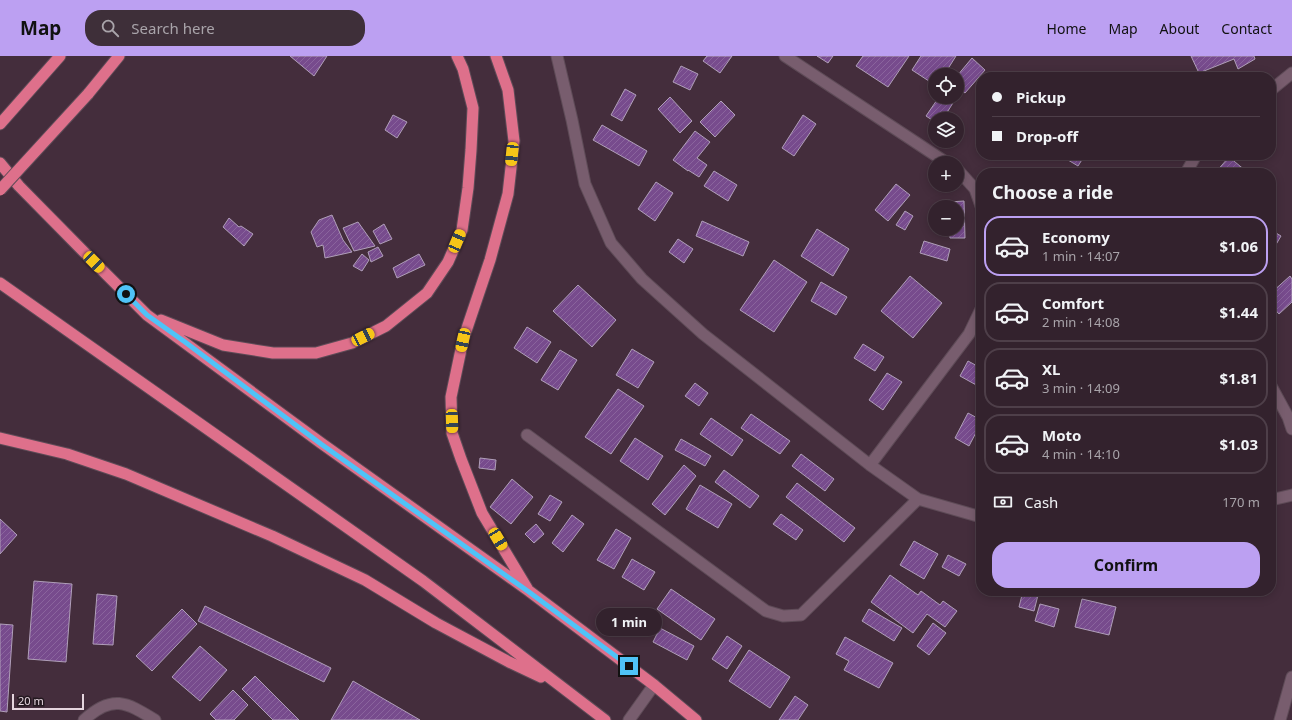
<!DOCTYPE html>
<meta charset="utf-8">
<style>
body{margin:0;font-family:"Noto Sans",sans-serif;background:#3e2f39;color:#f1f3f6;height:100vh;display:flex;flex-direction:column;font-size:15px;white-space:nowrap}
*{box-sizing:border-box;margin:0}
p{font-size:13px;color:#a9a4aa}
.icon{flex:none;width:22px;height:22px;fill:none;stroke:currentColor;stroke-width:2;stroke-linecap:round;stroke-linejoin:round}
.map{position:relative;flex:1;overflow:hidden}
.details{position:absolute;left:976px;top:112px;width:300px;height:428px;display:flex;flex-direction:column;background:#33222d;border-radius:16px;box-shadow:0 2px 10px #0003,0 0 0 1px #4e3f49}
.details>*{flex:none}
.hud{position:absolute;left:976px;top:16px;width:300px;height:88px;border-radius:16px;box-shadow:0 2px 10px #0003,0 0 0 1px #4e3f49;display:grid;align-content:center;height:88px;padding:0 16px;background:#33222d}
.tools{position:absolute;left:928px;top:12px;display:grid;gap:8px}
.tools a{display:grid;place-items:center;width:36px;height:36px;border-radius:50%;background:#33222d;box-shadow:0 2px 10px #0003,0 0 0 1px #4e3f49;font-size:20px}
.scale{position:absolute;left:12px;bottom:10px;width:72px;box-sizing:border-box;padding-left:4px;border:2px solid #e5d5de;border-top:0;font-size:11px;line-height:14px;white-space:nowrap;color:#e5d5de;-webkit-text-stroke:3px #241920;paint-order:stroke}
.end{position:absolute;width:18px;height:18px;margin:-9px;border:5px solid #4fc3f7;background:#111;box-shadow:0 0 0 2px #111}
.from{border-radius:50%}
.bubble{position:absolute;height:28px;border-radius:14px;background:#33222d;box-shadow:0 2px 10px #0003,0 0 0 1px #4e3f49;font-size:13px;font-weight:700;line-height:28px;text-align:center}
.car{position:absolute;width:12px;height:24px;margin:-12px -6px;border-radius:5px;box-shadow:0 0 3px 1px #0007;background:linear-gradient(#f5c518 24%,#345 0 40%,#f5c518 0 76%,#345 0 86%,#f5c518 0)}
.hud b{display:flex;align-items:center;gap:14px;height:38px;font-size:15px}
.hud b+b{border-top:1px solid #4e3f49}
.hud i{width:10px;height:10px;background:#f1f3f6}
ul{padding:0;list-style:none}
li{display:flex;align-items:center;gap:12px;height:60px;margin:0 8px 6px;padding:0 8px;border:2px solid #4e3f49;border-radius:16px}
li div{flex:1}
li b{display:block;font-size:15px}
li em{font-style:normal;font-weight:700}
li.selected{border-color:#bca0f2}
li>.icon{width:36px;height:36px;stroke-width:1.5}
h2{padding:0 16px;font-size:18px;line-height:48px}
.pay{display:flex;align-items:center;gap:10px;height:44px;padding:0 16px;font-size:15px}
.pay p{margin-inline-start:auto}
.cta{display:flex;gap:8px;margin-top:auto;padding:8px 16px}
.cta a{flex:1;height:46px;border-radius:16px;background:#bca0f2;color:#111;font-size:16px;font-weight:700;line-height:46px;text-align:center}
header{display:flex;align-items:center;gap:24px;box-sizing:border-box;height:56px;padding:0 20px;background:#bca0f2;color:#111}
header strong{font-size:19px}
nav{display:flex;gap:22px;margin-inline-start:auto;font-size:14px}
.search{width:280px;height:36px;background:#3e2f39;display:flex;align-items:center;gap:10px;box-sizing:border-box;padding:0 14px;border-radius:16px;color:#a9a4aa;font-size:15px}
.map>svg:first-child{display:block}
.building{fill:url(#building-hatch);stroke:#b09fb9}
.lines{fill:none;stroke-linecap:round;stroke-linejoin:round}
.minor-casing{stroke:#5e4b57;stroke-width:13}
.trunk-casing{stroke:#5e4b57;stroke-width:13}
.minor{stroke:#785d6e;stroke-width:11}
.trunk{stroke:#de708b;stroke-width:11}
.trunk-bridge-casing{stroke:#5e4b57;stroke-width:13;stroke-linecap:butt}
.trunk-bridge{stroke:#de708b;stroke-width:11}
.route{stroke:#4fc3f7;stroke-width:5}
</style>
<header>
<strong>Map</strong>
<div class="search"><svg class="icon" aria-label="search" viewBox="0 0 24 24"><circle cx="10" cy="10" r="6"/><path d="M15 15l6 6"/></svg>Search here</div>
<nav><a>Home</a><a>Map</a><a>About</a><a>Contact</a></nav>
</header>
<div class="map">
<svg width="1292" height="664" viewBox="0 0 1292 664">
<defs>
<pattern id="building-hatch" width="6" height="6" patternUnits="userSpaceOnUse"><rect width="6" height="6" fill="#774b8d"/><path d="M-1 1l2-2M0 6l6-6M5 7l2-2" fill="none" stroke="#8a649d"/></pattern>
</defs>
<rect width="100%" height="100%" fill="#442d3c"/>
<path class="building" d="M 290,0 L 327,0 L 314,20 Z
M 707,0 L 732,0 L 720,17 L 703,5 Z
M 817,0 L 833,0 L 828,7 Z
M 863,0 L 909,0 L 888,31 L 856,10 Z
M 921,0 L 956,0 L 944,19 L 935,19 L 935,29 L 912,14 Z
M 1191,0 L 1254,0 L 1255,3 L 1238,13 L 1234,3 L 1199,17 Z
M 972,2 L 985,14 L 965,37 L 957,31 L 957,20 Z
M 681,10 L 698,18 L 690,34 L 673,26 Z
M 625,33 L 636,39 L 622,65 L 611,59 Z
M 670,41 L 692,65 L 680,77 L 658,53 Z
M 939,41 L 954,41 L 956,42 L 943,63 L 935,63 L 935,66 L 926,60 Z
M 721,45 L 735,59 L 715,81 L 700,66 Z
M 393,59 L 407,66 L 397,82 L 385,74 Z
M 803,59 L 816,68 L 794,100 L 782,92 Z
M 602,69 L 647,95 L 639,110 L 593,84 Z
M 695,75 L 710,86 L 697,102 L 707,109 L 699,121 L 688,114 L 688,115 L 673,104 Z
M 1065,99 L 1085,99 L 1078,110 L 1063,101 Z
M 1229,101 L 1246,115 L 1244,117 L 1215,117 Z
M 714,115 L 737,129 L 728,145 L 704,130 Z
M 656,126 L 673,137 L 655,165 L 638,153 Z
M 896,128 L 910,139 L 888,165 L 875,154 Z
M 964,145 L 965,182 L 950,182 L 949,173 L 957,173 L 957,151 L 949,151 L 949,146 Z
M 905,155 L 913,160 L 905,174 L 896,169 Z
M 332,159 L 343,184 L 352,196 L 325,202 L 323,189 L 317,191 L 311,176 L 319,164 Z
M 229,162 L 239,171 L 241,170 L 253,178 L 244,190 L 223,171 Z
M 702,165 L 749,186 L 743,200 L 696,180 Z
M 358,166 L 375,190 L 354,195 L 343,172 Z
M 384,168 L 392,183 L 380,188 L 373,175 Z
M 817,173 L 849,193 L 833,220 L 801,200 Z
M 1271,174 L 1281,180 L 1271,197 Z
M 678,183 L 693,193 L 684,207 L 669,196 Z
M 924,185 L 950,193 L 947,205 L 920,197 Z
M 378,191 L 383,200 L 371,206 L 368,196 Z
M 362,198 L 369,204 L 362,215 L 353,210 Z
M 419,198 L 425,209 L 397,222 L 393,212 Z
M 774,204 L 807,226 L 774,276 L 740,254 Z
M 910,220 L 942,247 L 913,282 L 881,255 Z
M 1290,220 L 1292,223 L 1292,246 L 1279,258 L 1271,249 L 1271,237 Z
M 821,226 L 847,241 L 836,259 L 811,245 Z
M 578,229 L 616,264 L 592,291 L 553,255 Z
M 527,271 L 551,286 L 537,307 L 514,292 Z
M 863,288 L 884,301 L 875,315 L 854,302 Z
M 632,293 L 654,306 L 638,332 L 616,319 Z
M 560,294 L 577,304 L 558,334 L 541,324 Z
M 968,305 L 981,312 L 981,324 L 978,330 L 960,320 Z
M 887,317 L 902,326 L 883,354 L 869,344 Z
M 695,327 L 708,337 L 699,350 L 685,340 Z
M 618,333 L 644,350 L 611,398 L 585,381 Z
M 968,357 L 981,364 L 981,367 L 969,390 L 955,382 Z
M 751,358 L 790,385 L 780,398 L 741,372 Z
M 711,362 L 743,384 L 732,400 L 700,378 Z
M 635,382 L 663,400 L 648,424 L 620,405 Z
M 681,383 L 711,400 L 705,410 L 675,394 Z
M 801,398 L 834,423 L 825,435 L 792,410 Z
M 480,402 L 496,404 L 495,414 L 479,412 Z
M 684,409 L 696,420 L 665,459 L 652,448 Z
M 724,414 L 759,440 L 750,452 L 715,426 Z
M 512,423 L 533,441 L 511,468 L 490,451 Z
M 797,427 L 855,472 L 844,486 L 786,441 Z
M 700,429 L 732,448 L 718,472 L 686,453 Z
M 550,439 L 562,446 L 550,465 L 538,458 Z
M 781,458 L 803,474 L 796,484 L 773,468 Z
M 572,459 L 584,468 L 563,496 L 552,487 Z
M 0,463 L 17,479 L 0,498 Z
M 536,468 L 544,478 L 534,487 L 525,478 Z
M 616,473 L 631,482 L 614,513 L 597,504 Z
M 914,485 L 938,498 L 924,523 L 900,509 Z
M 948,499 L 966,508 L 959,520 L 942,511 Z
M 632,503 L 655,516 L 644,534 L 622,521 Z
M 890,519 L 918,539 L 921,535 L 940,549 L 943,545 L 957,555 L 945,571 L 927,558 L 913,577 L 871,546 Z
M 34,525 L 72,528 L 66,606 L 28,603 Z
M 671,533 L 715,563 L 701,584 L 657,553 Z
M 1023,535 L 1039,535 L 1034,555 L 1019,551 Z
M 97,538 L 117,540 L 113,589 L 93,588 Z
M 1082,543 L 1116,551 L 1109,579 L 1075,571 Z
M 1040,548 L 1059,553 L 1054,571 L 1035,565 Z
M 205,550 L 331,612 L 324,626 L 198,565 Z
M 182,553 L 197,568 L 152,615 L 136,600 Z
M 869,553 L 902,572 L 894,585 L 862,565 Z
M 933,567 L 946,577 L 929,599 L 917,590 Z
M 0,568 L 13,569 L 7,656 L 0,655 Z
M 660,572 L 694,590 L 687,604 L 653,586 Z
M 727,580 L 742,590 L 727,613 L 712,603 Z
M 845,581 L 893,607 L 879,632 L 844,614 L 849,605 L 836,598 Z
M 200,590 L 227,614 L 200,645 L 172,621 Z
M 749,594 L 790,621 L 770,652 L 729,625 Z
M 255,620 L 299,664 L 273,664 L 242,633 Z
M 353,625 L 420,664 L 331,664 Z
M 233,634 L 248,649 L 234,664 L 216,664 L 210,658 Z
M 795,640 L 808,649 L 798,664 L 779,664 Z"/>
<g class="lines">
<defs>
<path id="minor" d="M 557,0 L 572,64 L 585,128 L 611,187 L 642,223 L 703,278 L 870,409 L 918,443 L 981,461
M 785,0 L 947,107
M 1271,34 L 1292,17
M 957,113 L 975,133 L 981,150
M 1186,117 L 1196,99
M 1271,330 L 1288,361 L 1292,373
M 527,379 L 766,555 L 783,560 L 801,559 L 918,443
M 870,409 L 969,278 L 981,253
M 1271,444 L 1292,439
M 84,664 C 112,638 126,646 155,664
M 629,664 L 654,629
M 1280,664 L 1292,621"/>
<path id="trunk" d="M 496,0 L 508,34 L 514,85 L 508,138 L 490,204 L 463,284 L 451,341 L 452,377 L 461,403 L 482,457 L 527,532
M 88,38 L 119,0
M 0,68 L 60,0
M 0,107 L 19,130 L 84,196 L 147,259 L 321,387 L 529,535 L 654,629 L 696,664
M 0,227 L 423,525 L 605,664
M 161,264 L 223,289 L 273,297 L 316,297 L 352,287 L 386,270 L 427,237 L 448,206 L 462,174 L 468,132 L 471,94 L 473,52 L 463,13 L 457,0
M 0,382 L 67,398 L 126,418 L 272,480 L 365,524 L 436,567 L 509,606 L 541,621"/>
</defs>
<use href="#minor" class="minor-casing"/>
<use href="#trunk" class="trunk-casing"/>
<use href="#minor" class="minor"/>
<use href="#trunk" class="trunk"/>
<defs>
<path id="trunk-bridge" d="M 0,134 L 88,38"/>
</defs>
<use href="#trunk-bridge" class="trunk-bridge-casing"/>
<use href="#trunk-bridge" class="trunk-bridge"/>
</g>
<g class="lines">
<path class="route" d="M 126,238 L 147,259 L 185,286 L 321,388 L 529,536 L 629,610"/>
</g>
</svg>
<div class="tools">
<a><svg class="icon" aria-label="locate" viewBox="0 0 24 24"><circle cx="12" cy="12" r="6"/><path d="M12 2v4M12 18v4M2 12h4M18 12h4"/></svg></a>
<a><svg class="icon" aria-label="layers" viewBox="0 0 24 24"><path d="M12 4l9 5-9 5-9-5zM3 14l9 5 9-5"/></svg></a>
<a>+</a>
<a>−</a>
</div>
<div class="scale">20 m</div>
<i class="end from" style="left:126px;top:238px"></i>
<i class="end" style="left:629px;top:610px"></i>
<div class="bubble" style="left:596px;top:552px;width:66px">1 min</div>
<i class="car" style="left:512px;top:98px;rotate:186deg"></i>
<i class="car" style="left:457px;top:185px;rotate:23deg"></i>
<i class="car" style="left:94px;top:206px;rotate:135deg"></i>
<i class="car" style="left:363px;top:281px;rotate:63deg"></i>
<i class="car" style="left:463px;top:284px;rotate:192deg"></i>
<i class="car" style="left:452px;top:365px;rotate:178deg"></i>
<i class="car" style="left:498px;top:483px;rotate:149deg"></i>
<div class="hud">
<b><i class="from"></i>Pickup</b>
<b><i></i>Drop-off</b>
</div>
<section class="details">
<h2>Choose a ride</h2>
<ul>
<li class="selected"><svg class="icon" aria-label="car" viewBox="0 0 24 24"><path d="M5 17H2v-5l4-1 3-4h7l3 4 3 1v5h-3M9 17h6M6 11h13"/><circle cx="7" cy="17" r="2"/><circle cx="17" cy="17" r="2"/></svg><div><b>Economy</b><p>1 min · 14:07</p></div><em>$1.06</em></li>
<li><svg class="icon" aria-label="car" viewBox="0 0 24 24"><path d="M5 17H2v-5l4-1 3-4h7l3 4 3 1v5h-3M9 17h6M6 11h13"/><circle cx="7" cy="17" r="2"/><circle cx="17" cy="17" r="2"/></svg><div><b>Comfort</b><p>2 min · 14:08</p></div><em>$1.44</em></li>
<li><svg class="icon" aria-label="car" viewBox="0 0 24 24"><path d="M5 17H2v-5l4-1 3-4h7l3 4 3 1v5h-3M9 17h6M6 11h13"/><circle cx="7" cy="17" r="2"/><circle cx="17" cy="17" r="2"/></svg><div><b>XL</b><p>3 min · 14:09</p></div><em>$1.81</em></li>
<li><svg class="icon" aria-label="car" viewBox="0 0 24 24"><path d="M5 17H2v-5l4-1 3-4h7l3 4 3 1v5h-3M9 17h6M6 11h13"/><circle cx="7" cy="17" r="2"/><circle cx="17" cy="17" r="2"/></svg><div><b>Moto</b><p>4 min · 14:10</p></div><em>$1.03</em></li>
</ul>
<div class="pay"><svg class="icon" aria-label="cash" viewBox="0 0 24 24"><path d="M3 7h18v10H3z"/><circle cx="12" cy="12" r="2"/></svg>Cash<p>170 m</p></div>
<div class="cta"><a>Confirm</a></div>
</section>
</div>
